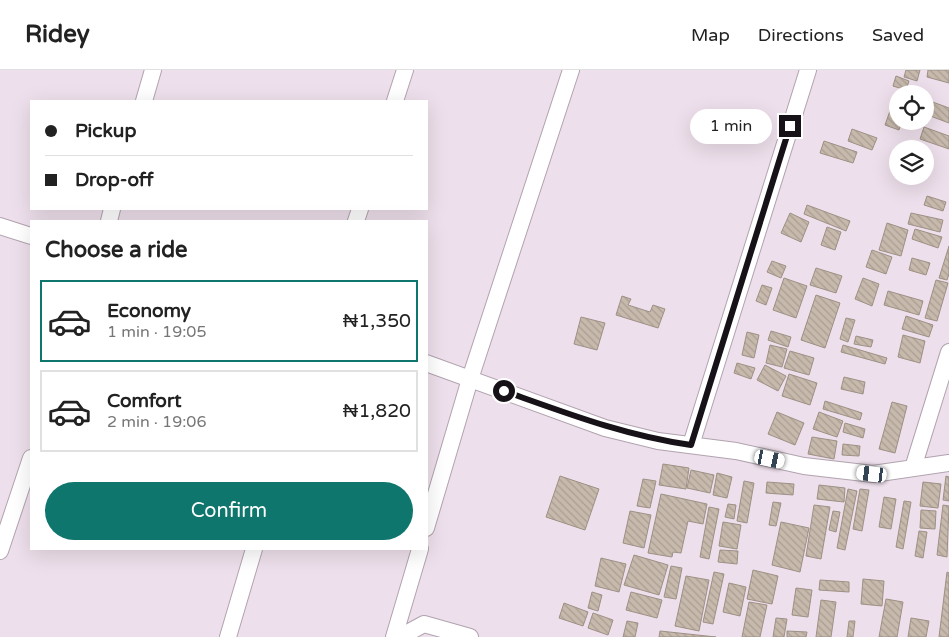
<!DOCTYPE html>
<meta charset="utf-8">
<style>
body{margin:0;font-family:"Varela Round",sans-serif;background:#f2f2f2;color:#222;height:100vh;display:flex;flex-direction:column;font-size:19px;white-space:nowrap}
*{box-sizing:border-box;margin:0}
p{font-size:16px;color:#767676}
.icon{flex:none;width:28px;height:28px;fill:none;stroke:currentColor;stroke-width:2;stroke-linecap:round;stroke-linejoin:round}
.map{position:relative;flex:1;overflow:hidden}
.details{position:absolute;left:30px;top:150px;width:398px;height:330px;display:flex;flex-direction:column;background:#fff;border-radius:0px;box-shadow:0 5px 20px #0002}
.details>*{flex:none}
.guide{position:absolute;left:30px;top:30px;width:398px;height:110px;border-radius:0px;box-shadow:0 5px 20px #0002;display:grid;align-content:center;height:110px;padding:0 15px;background:#fff}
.fabs{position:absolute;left:889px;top:15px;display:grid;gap:10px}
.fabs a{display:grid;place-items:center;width:45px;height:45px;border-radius:50%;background:#fff;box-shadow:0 5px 20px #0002;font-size:25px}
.end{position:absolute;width:22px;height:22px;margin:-11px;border:6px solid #171217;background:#fff;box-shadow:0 0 0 2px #fff}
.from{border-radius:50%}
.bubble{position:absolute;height:35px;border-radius:18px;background:#fff;box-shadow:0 5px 20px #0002;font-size:16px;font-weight:600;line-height:35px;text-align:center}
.car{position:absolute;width:15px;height:30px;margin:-15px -8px;border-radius:6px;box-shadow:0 0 4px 1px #0007;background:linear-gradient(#fff 24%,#345 0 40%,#fff 0 76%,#345 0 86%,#fff 0)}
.guide b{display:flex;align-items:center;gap:18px;height:48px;font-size:19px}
.guide b+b{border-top:1px solid #e0e0e0}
.guide i{width:12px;height:12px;background:#222}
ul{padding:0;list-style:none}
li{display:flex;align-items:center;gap:15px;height:82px;margin:0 10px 8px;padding:0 5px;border:2px solid #e0e0e0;border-radius:0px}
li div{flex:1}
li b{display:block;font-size:19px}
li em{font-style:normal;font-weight:600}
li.current{border-color:#0f766e}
li>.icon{width:45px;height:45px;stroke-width:1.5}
h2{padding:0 15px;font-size:22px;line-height:60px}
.action{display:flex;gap:10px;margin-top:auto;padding:10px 15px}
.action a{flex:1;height:58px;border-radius:30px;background:#0f766e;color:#fff;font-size:20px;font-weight:600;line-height:58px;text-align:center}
header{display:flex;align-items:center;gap:30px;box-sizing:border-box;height:70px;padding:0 25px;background:#fff;border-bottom:1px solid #e0e0e0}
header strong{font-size:24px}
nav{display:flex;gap:28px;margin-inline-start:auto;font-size:18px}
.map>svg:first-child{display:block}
.building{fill:url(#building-back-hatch);stroke:#9d9084}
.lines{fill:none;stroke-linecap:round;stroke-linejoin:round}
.street-casing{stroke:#b1a3af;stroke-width:18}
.street{stroke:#fff;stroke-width:16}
.route{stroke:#171217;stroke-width:6}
</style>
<header>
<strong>Ridey</strong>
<nav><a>Map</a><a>Directions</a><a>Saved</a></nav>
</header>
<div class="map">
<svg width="949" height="567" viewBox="0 0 949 567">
<defs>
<pattern id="building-back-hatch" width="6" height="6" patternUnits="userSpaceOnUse" patternTransform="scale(1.25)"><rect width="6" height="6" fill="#c7b9ac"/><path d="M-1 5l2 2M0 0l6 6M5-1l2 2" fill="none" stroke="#aa9e93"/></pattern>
</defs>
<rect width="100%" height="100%" fill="#eddfeb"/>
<path class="building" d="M 906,0 L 920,0 L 917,11 L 904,7 Z
M 928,0 L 949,0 L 949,13 L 927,7 Z
M 896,6 L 909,11 L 906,20 L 893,16 Z
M 897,21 L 907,24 L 898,24 L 898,51 L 902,51 L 899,60 L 885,55 Z
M 930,31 L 949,38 L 949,53 L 925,44 Z
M 924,57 L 949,66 L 949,79 L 920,69 Z
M 852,59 L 877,68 L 872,80 L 848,71 Z
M 824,71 L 857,82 L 853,93 L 820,83 Z
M 927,126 L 946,132 L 943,141 L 924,135 Z
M 807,135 L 850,151 L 846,161 L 804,144 Z
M 790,143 L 809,152 L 801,172 L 781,163 Z
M 911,143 L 943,150 L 940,162 L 908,154 Z
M 887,153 L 908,160 L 901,186 L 879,180 Z
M 827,157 L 841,162 L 835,180 L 821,175 Z
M 915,159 L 942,167 L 938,178 L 912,169 Z
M 949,176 L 949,204 L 947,210 L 939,208 Z
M 872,180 L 892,187 L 886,204 L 866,197 Z
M 912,188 L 930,193 L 926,205 L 909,200 Z
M 772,191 L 786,196 L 781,208 L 767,202 Z
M 816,198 L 842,206 L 836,223 L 810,215 Z
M 784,208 L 807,216 L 796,248 L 773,240 Z
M 863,208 L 879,214 L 872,236 L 855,229 Z
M 936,210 L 948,213 L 937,251 L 925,248 Z
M 762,215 L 772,218 L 766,235 L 756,231 Z
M 888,221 L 923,231 L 919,245 L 884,235 Z
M 816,225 L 840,233 L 825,278 L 801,270 Z
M 622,226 L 631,229 L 628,235 L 650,242 L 653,235 L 665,239 L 658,258 L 616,245 Z
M 906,246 L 933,255 L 929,267 L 902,259 Z
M 581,247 L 605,253 L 597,280 L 574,274 Z
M 846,248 L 855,250 L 848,272 L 840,269 Z
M 771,261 L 791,267 L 788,277 L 768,270 Z
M 747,262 L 759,265 L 754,288 L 742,285 Z
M 903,265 L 925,271 L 920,293 L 898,287 Z
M 856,266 L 873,270 L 871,277 L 854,274 Z
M 770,275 L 787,279 L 782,297 L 766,293 Z
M 843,275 L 887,288 L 885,294 L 841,282 Z
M 790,281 L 814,288 L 809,305 L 784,298 Z
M 737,293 L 755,298 L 751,309 L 734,303 Z
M 765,295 L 786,306 L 778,321 L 757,310 Z
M 789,304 L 817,313 L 810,335 L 782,326 Z
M 844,307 L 865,312 L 863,324 L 841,319 Z
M 825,331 L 862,343 L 860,350 L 823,339 Z
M 892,332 L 907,336 L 895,383 L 879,379 Z
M 777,342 L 804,353 L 795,375 L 768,364 Z
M 819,342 L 843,351 L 837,367 L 813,359 Z
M 845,353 L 865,359 L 863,368 L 843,362 Z
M 812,367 L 837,371 L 834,389 L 808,384 Z
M 843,374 L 860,376 L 859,386 L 842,385 Z
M 663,394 L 689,398 L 686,419 L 659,415 Z
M 691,400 L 714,405 L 710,423 L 687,418 Z
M 717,403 L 732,407 L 727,428 L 713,425 Z
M 560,406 L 599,419 L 585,460 L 546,447 Z
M 946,406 L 949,407 L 949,431 L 943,430 Z
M 643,409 L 656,411 L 650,438 L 637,436 Z
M 744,411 L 754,413 L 747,453 L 737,451 Z
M 767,412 L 794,414 L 793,425 L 766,423 Z
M 923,412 L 941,414 L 938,438 L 920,436 Z
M 819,415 L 845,418 L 844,432 L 817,429 Z
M 848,419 L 857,421 L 845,480 L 837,478 Z
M 860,419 L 869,420 L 862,461 L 853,459 Z
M 661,424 L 707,434 L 703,454 L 688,451 L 681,483 L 673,482 L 672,487 L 648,483 Z
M 884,427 L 896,429 L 891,459 L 879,457 Z
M 904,431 L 911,432 L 903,479 L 896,477 Z
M 773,432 L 781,433 L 776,456 L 769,455 Z
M 728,434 L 736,435 L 734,449 L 725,447 Z
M 814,435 L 830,437 L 821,489 L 806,486 Z
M 943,435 L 949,436 L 947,487 L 937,485 Z
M 709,437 L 719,439 L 709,489 L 700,487 Z
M 921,440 L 936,441 L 935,459 L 920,458 Z
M 630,441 L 651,445 L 644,478 L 623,473 Z
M 833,441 L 840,442 L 836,462 L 829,460 Z
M 723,452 L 741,455 L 737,479 L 719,476 Z
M 781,452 L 809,458 L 800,502 L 772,495 Z
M 919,461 L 927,462 L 923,488 L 915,486 Z
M 720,480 L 738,481 L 737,494 L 718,492 Z
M 634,485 L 668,495 L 659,525 L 624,515 Z
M 601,488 L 626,494 L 619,522 L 595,516 Z
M 671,496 L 682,498 L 676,529 L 664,527 Z
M 753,500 L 778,506 L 772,534 L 747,529 Z
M 714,502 L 724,504 L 713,554 L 703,552 Z
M 947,502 L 949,503 L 949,567 L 939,567 Z
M 686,506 L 709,510 L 699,561 L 675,556 Z
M 863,509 L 884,511 L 882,536 L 861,534 Z
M 820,510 L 849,512 L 849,522 L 819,520 Z
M 729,513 L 746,517 L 740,546 L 723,542 Z
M 796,518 L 812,520 L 808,547 L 792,545 Z
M 592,522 L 602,525 L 598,541 L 588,538 Z
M 631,522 L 662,530 L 657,548 L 626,540 Z
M 886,529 L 903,532 L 897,567 L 879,567 Z
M 821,530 L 836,532 L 831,567 L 816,567 Z
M 749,532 L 767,535 L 760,567 L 742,567 Z
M 564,533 L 588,542 L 583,556 L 559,548 Z
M 593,543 L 613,550 L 608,565 L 588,558 Z
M 776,548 L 787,549 L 784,567 L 773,567 Z
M 911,548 L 929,551 L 926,567 L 908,567 Z
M 627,551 L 638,553 L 635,567 L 623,567 Z
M 849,551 L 855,551 L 853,567 L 847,567 Z
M 660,561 L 716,567 L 659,567 Z
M 787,561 L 807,562 L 806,567 L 787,567 Z"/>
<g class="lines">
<defs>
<path id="street" d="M 144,31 L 153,0
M 395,31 L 405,0
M 109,151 L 112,139
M 356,151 L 360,139
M 0,156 L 31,166
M 426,293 L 605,358 L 658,371 L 736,381 L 804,396 L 873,404 L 949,393
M 691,375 L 808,0
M 913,398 L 949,282
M 426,458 L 470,309 L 571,0
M 0,481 L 31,388
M 228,567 L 254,479
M 394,567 L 420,479
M 400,567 L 424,554 L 470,567"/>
</defs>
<use href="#street" class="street-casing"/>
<use href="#street" class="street"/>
</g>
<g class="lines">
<path class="route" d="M 504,321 C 566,343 626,366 691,375 L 790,56"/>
</g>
</svg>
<div class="fabs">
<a><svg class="icon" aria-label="locate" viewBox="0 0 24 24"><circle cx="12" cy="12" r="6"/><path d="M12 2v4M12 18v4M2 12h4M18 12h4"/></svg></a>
<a><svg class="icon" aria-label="layers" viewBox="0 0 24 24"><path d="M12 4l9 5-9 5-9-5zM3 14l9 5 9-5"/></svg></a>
</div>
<i class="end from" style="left:504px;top:321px"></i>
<i class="end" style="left:790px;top:56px"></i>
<div class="bubble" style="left:690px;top:39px;width:82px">1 min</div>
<i class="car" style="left:770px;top:389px;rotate:102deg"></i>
<i class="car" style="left:872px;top:404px;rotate:277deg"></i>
<div class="guide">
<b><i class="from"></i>Pickup</b>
<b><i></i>Drop-off</b>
</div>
<section class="details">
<h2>Choose a ride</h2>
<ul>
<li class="current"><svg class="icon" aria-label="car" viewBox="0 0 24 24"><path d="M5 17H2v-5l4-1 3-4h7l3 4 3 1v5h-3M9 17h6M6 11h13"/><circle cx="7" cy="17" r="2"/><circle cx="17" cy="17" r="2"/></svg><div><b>Economy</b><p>1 min · 19:05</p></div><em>₦1,350</em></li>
<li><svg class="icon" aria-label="car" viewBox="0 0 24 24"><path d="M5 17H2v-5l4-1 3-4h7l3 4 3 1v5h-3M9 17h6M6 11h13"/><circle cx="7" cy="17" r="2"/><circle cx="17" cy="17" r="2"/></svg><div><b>Comfort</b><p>2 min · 19:06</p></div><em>₦1,820</em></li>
</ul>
<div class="action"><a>Confirm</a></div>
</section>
</div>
